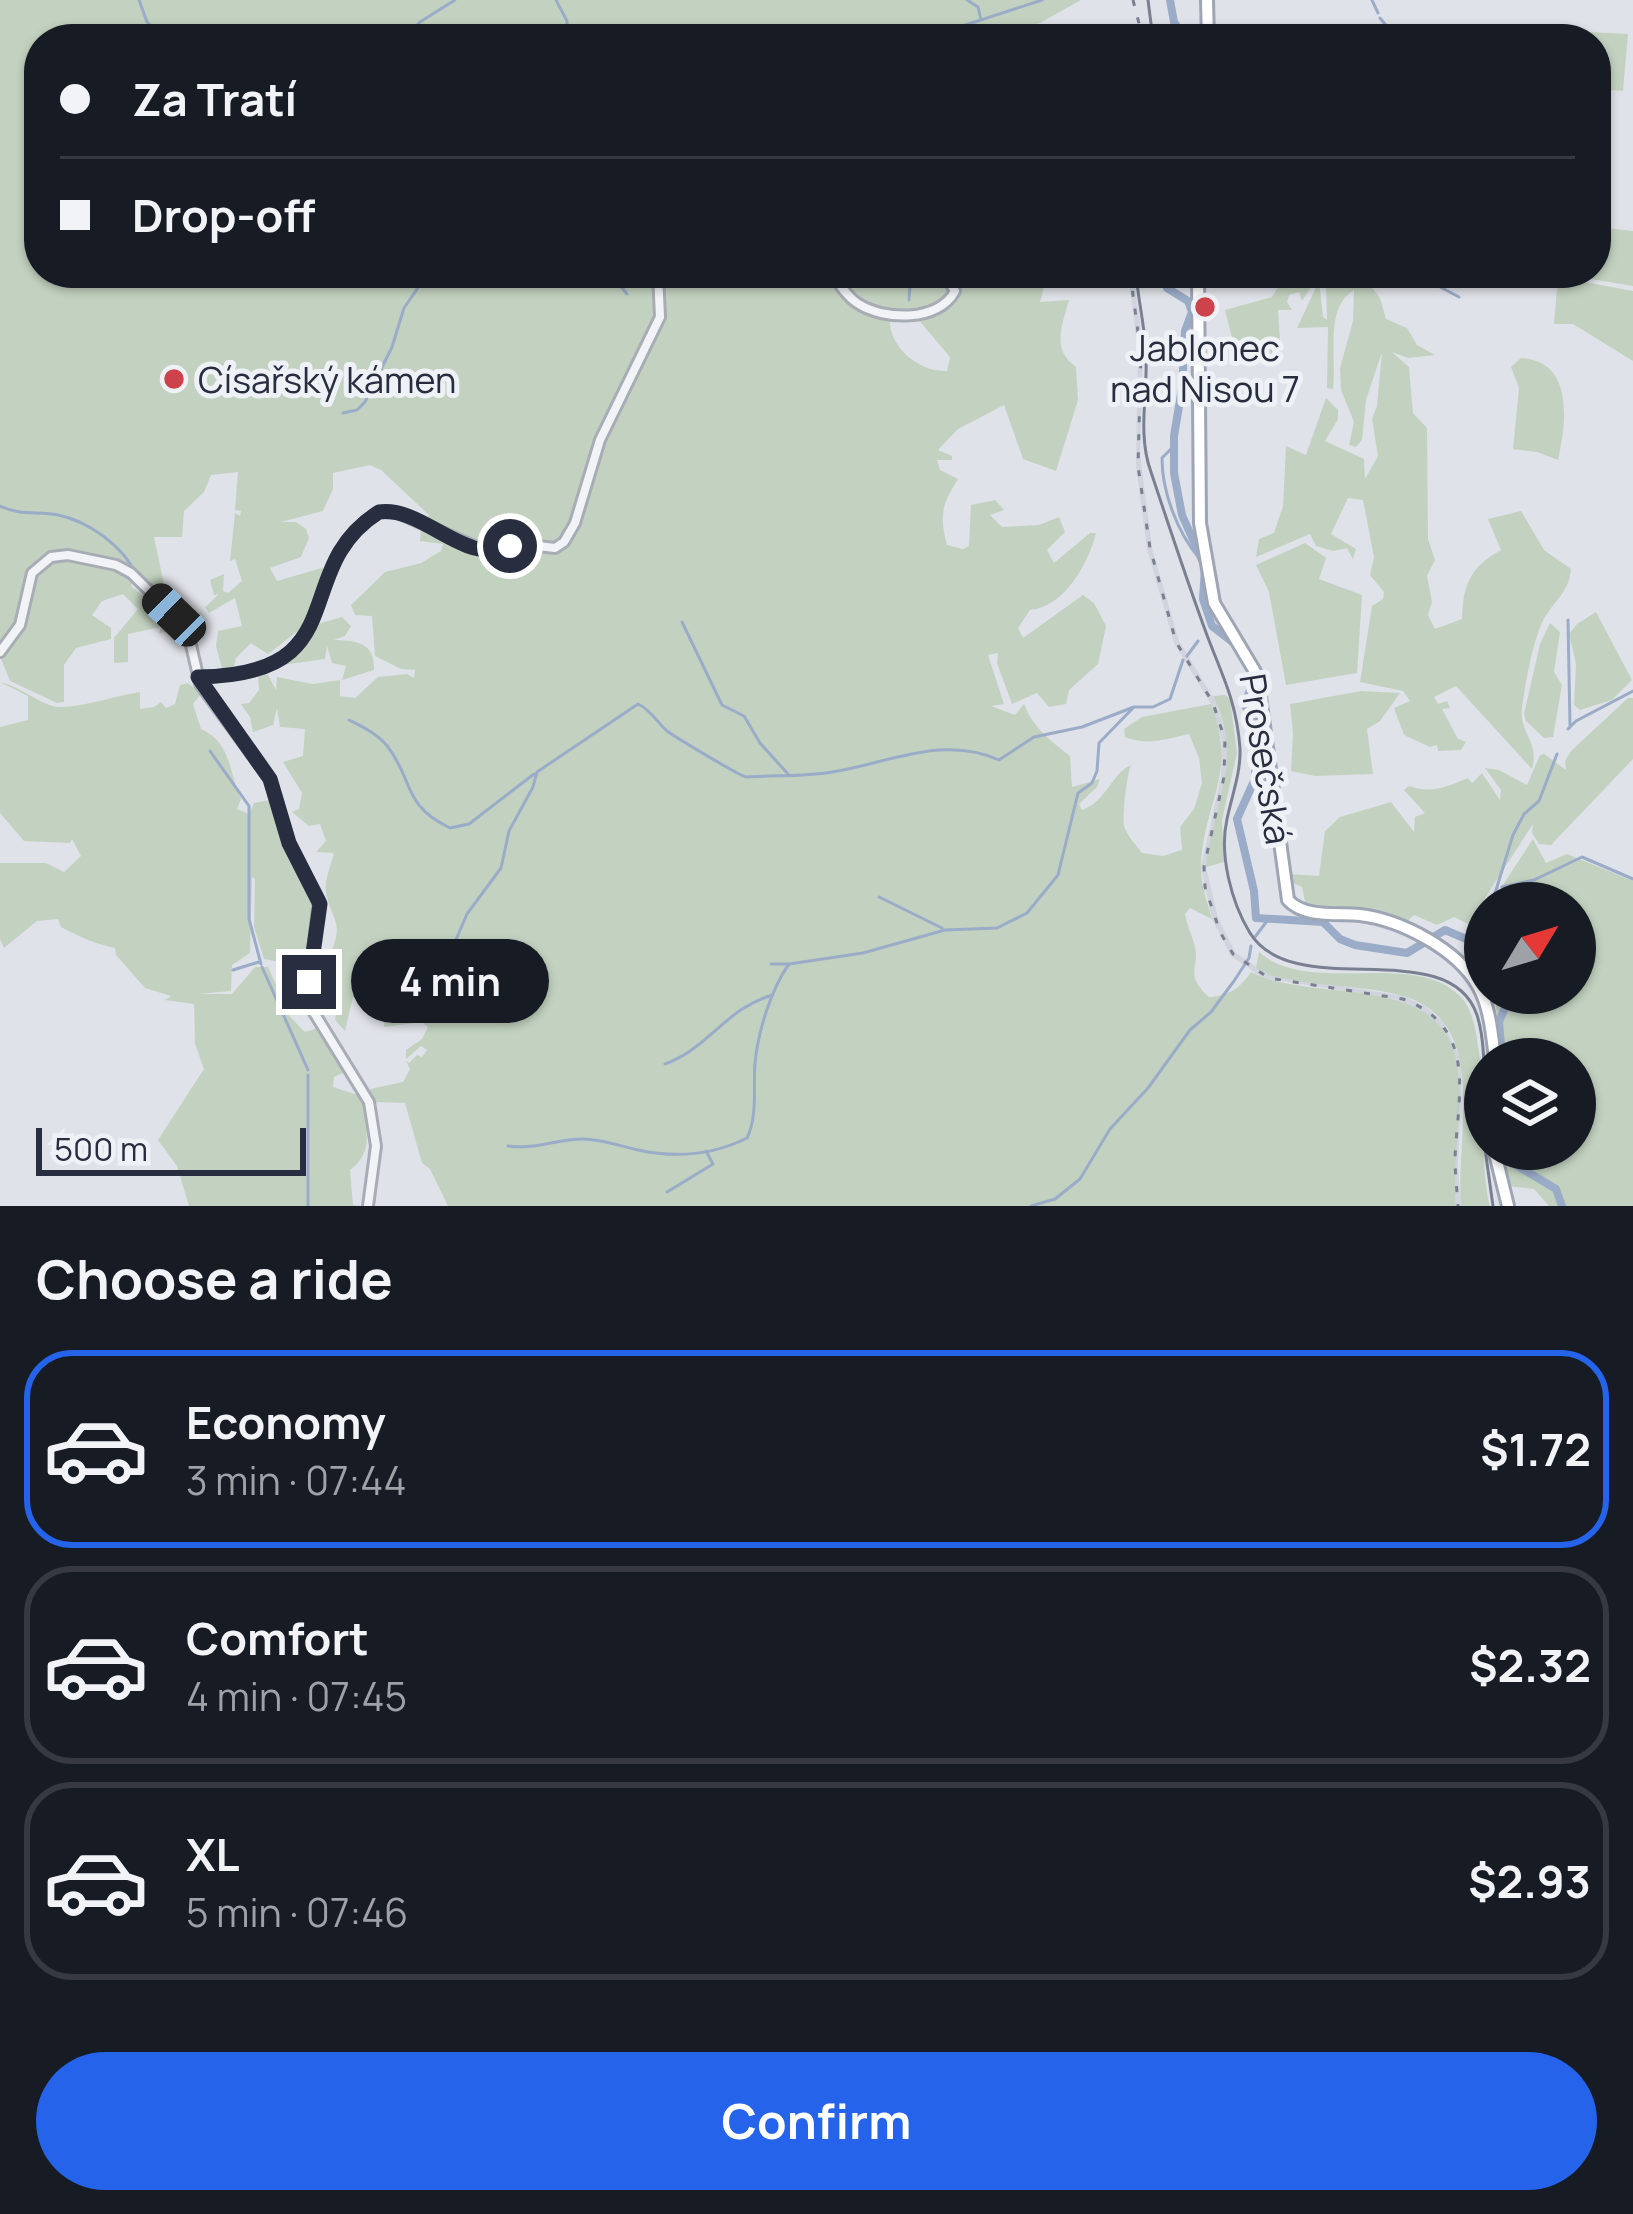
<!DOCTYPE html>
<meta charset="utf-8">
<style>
body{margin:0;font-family:Manrope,sans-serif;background:#242831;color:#f1f3f6;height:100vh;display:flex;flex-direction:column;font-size:45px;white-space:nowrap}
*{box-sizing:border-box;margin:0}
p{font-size:39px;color:#9ea1a6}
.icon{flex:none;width:66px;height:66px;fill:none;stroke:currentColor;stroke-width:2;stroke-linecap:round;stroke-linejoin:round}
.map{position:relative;height:1206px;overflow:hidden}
.sheet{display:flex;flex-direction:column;background:#171b24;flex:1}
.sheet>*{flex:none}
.guide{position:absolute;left:24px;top:24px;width:1587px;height:264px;border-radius:48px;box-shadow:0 3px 9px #0004;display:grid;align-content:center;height:264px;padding:0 36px;background:#171b24}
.needle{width:78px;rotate:52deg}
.fabs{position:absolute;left:1464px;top:882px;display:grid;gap:24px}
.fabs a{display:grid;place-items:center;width:132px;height:132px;border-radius:50%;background:#171b24;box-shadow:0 3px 9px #0004;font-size:60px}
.scale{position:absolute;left:36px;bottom:30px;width:270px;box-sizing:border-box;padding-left:12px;border:6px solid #282e3f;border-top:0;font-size:33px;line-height:42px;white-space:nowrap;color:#282e3f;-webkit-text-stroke:9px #eef1f6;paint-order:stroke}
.end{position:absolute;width:54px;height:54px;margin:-27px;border:15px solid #282e3f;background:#fff;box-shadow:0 0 0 6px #fff}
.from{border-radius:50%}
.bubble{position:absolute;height:84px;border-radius:42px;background:#171b24;box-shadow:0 3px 9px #0004;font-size:39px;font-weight:700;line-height:84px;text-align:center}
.car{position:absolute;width:36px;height:72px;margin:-36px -18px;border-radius:15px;box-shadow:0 0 9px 3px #0007;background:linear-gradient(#222 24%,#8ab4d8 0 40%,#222 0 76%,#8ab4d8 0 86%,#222 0)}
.guide b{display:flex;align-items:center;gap:42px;height:114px;font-size:45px}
.guide b+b{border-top:3px solid #363941}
.guide i{width:30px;height:30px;background:#f1f3f6}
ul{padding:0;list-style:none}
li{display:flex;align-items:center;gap:36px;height:198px;margin:0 24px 18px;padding:0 12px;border:6px solid #363941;border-radius:48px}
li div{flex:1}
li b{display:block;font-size:45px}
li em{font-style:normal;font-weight:700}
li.selected{border-color:#2563eb}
li>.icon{width:108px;height:108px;stroke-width:1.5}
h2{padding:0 36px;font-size:54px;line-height:144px}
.button{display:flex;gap:24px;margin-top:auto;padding:24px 36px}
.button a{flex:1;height:138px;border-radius:72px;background:#2563eb;color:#fff;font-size:48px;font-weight:700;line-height:138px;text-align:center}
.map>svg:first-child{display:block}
.built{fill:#d1d4dd}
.green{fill:#c3d2c0;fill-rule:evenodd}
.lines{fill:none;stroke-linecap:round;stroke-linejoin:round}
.stream{stroke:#9aacc8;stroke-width:3}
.river{stroke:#9aacc8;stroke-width:8}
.minor-casing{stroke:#a8acb5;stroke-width:14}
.major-casing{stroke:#9ea5b4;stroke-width:16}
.minor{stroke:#f2f3f7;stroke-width:8}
.major{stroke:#fff;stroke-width:10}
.tram{stroke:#788092;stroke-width:3}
.rail{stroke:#788092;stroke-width:3;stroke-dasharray:6 12;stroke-linecap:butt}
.route{stroke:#282e3f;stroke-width:15}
.poi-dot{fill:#ce434b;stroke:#eef1f6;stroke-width:4.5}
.labels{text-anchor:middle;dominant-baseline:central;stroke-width:10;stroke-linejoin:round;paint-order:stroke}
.poi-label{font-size:36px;fill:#282e3f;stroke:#eef1f6}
.street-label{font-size:36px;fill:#282e3f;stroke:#eef1f6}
</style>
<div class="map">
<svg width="1633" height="1206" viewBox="0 0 1633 1206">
<rect width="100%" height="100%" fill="#dfe2e8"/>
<path class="built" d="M 1128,273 L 1133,273 L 1143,344 L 1140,454 L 1152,548 L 1179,641 L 1216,702 L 1228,740 L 1226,778 L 1206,867 L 1218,918 L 1235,952 L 1265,973 L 1403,996 L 1425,1006 L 1444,1023 L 1462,1063 L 1458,1166 L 1461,1206 L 1456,1206 L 1453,1166 L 1457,1064 L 1439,1026 L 1422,1011 L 1395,999 L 1263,978 L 1231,956 L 1212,919 L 1201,867 L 1221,777 L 1222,740 L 1211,704 L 1174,643 L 1147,549 L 1136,466 L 1138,354 Z"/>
<path class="green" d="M 0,0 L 1081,0 L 1040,23 L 998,32 L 991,39 L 39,39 L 39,273 L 1048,273 L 1040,302 L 1069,300 C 1062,326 1051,349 1076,367 L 1078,400 L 1056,471 L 1023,459 L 1004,405 L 958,429 L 938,450 L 952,456 L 952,460 L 937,460 L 940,470 L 958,479 C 942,504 939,516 947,545 L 963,549 L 969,546 L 971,505 L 995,500 L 1004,510 L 990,515 L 1002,527 L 1039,525 L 1059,517 L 1065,532 L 1047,550 L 1054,563 L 1090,533 L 1096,533 C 1089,562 1065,607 1030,610 L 1018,628 L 1023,638 L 1083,595 L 1094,603 L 1106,626 L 1098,664 L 1069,690 L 1066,704 L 1049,707 L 1037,693 L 1012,704 L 997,663 L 998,653 L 988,655 L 1004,704 L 991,706 L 1015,715 L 1024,704 C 1033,728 1050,740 1070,756 L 1072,787 L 1100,779 L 1097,787 L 1079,804 L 1082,810 C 1106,802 1112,773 1131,765 C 1127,773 1122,817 1124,826 C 1127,835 1136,845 1142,853 L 1163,856 L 1182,850 L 1180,827 L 1194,809 L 1202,783 L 1199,758 L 1189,734 C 1167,739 1146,746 1125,737 L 1124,729 L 1142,717 L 1211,704 C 1238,773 1205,799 1201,863 C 1200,883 1207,901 1212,919 L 1190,908 L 1185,914 C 1187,925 1191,934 1194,943 C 1202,968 1182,973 1209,997 C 1229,996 1240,988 1251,972 C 1313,1005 1443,969 1457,1065 C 1464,1109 1452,1160 1456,1206 L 448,1206 L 430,1169 L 422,1163 L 405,1103 L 373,1102 L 370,1089 L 403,1082 L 410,1069 L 406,1061 L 409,1063 L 417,1055 L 422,1057 L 427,1050 L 421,1046 L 406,1059 L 406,1050 L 422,1039 L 428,1027 L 422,1022 L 384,1027 L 385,1008 L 353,997 L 345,1031 L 335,1020 L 338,1004 C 318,987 331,980 341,964 L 331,952 C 344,922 332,921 326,893 C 324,881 331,865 334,853 L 316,852 L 326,841 L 320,824 L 309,826 L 292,812 L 299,809 L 302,793 L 283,762 L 303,756 L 305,729 L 280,727 L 277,708 L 273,725 L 253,732 L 250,717 L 241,704 L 249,703 L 259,690 L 258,673 L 268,675 L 276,690 L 277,677 L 313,684 L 340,680 L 340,696 L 355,698 L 378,677 L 407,674 L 414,678 L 415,670 L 401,669 L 375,656 L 372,616 L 355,615 L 351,605 L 385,572 L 421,563 L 441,551 L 443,544 L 420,541 L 421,529 L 429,515 L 381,470 L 370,465 L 333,473 L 333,489 L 323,511 L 281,522 L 296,522 L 306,529 L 309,538 L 301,557 L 270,568 L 277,581 L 322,568 L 326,571 L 307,624 L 268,654 L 251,643 L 236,658 L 234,666 L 223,672 L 216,646 L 218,631 L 242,626 L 235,598 L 209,613 L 205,607 L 219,594 L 214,595 L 210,580 L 224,574 L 223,591 L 228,593 L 242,581 L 235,559 L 230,561 L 235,513 L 240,516 L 241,511 L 235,510 L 238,472 L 211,475 L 204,492 L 184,511 L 182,537 L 154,537 L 169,608 L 131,571 L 65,553 L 39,563 L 16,627 L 0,649 ZM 911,311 L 950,357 L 947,371 C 917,372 885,344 890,312 Z
M 1493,27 L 1628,34 L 1623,91 L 1596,89 L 1596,39 L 1486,39 Z
M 1596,227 L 1633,231 L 1633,286 L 1555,273 L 1596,273 Z
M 1287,273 L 1317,273 L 1317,278 L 1302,301 L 1299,292 L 1289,295 L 1287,302 L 1292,310 L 1278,310 L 1281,356 L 1265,359 L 1253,355 L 1249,344 L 1230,345 L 1232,338 L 1225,310 L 1272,297 Z
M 1338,273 L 1355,273 L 1357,279 L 1360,273 L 1373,273 L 1371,286 L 1380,298 L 1386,319 L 1407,328 L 1417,345 L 1435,355 L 1408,358 L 1392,352 L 1409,367 L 1413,413 L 1427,428 L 1428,539 L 1435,560 L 1427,576 L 1432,602 L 1428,615 L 1435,629 L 1462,619 C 1463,585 1470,567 1501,550 L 1488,519 L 1521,511 L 1544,550 L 1571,569 C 1569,595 1550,603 1541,625 C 1531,649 1526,682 1522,707 C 1518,732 1540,741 1532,769 L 1456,686 L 1434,697 L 1438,704 L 1447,701 L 1450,708 L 1442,709 L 1458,739 L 1466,742 L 1461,750 L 1438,751 L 1437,745 L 1430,747 L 1404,735 L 1394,708 L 1410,701 L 1403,691 L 1360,682 L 1372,606 L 1383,599 L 1384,592 L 1370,575 L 1374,557 L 1363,500 L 1348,498 L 1331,534 L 1356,549 L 1353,559 L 1347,548 L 1333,551 L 1316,546 L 1310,534 L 1256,557 L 1259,539 L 1274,533 L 1283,506 L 1286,446 L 1306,455 L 1326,398 L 1338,410 L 1338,419 L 1325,441 L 1364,459 L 1365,479 L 1378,456 L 1372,419 L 1377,406 L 1382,352 L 1366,400 L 1362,440 L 1356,447 L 1349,445 L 1354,422 L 1341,390 L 1340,368 L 1353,321 L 1354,290 C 1324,308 1337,357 1333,389 L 1327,388 L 1328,327 L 1297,328 L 1319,281 L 1323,317 L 1327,320 L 1326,286 Z
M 1558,277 L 1633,291 L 1633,361 L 1573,324 L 1554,324 Z
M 1521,358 C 1575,361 1566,424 1558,460 L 1537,452 L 1513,449 L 1519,388 L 1511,367 Z
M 1305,543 L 1326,558 L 1319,579 L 1362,595 L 1357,673 L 1286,685 L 1269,592 L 1256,565 Z
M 65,557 L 123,570 L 136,580 L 131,586 L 187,630 L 159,633 L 161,627 L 128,634 L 128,662 L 114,663 L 114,638 L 138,609 L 123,594 L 102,601 L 92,615 L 111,628 L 111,639 L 76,648 L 64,665 L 64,702 L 57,703 L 10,681 L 0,656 L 19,637 L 37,570 L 54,558 Z
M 1596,612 L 1632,680 L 1612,700 L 1580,710 L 1574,705 L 1576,664 L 1569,634 L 1577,624 Z
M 342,617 L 351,626 L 345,636 L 334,640 C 357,640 375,643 374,670 L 342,680 L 346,666 L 332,663 L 327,646 L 325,659 L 281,665 L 314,625 Z
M 1550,623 L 1560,632 L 1554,672 L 1562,685 L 1553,737 L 1544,738 L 1526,721 L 1524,714 L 1540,644 Z
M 0,682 C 23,688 35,701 53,706 C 71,711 118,695 140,692 L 140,709 L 154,707 L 161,702 L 166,708 L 175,704 L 180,685 L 188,683 L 201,694 L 193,704 L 201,729 C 232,743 229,774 241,799 L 237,809 L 249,814 L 254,803 L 270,800 L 280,836 L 316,903 L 306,967 L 264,959 L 254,927 L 255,879 L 252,877 L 250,953 L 232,965 L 231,991 L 197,994 L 232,994 L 255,967 L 268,967 L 291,1018 L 305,1032 L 318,1028 L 347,1071 L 334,1077 L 333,1087 L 364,1097 C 362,1125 378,1149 350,1170 L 353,1205 L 361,1206 L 189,1206 L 177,1166 L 158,1140 L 204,1069 L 195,1044 L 194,1004 L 165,1000 L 171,996 L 145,988 L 116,955 L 115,948 C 99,945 79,937 61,927 L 58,919 L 37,921 L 4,948 L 0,939 L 0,863 L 46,863 L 64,872 L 81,856 L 72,839 L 70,843 L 24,841 L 0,813 L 0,727 L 28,720 L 28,696 Z
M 1361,691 L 1400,693 L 1380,721 L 1367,729 L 1373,774 L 1315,776 L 1291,771 L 1293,733 L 1290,704 Z
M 1225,695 L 1230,699 L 1237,753 L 1222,820 L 1224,862 L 1206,867 C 1213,803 1245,760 1213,696 Z
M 1628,698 L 1633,698 L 1633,759 L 1551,845 L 1539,844 L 1532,833 L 1533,824 L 1468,924 L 1454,917 L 1437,925 L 1414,915 L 1405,923 L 1360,911 L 1306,906 L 1302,887 L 1288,881 L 1288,874 L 1319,876 L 1325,831 L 1340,817 L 1391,802 L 1414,832 L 1415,817 L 1425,813 L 1404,790 L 1409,786 C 1432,794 1446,787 1468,778 L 1472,783 L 1482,773 L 1500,800 L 1501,790 L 1485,768 L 1499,770 L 1527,785 L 1540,755 L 1544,754 L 1566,770 L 1565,761 L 1571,751 Z
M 1533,839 L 1546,863 L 1567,854 L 1633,881 L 1633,1206 L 1549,1206 L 1534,1189 L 1507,1186 L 1500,1149 L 1575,1149 L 1575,1059 L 1500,1059 L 1495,993 L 1575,993 L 1575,903 L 1491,903 Z
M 1259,952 C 1310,997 1414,948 1461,997 C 1492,1030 1476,1155 1490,1206 L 1461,1206 C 1455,1135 1492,1018 1399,995 C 1357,984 1312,987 1270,975 L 1256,968 Z"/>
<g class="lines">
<path class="stream" d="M 139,0 L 147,22 L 163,39
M 556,0 L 567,21 L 568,39
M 967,0 L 978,7 L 981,20
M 1372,0 L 1378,13
M 1380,18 L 1397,39
M 953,29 L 1042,0
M 403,39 L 420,22 L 455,0
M 933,39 L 950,31
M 596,273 L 619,284 L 627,294
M 1414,273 L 1459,297
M 1162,276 L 1185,280 L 1197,277
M 909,300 L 910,285 L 920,276
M 343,413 L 357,410 L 365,402 L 392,347 L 404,308 L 428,273
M 1175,445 L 1162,458 C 1162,493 1178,533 1199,558
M 0,506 C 21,516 37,511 58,515 C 88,521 123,546 135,573
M 135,583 L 167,612
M 1568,620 L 1570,726
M 682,622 L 722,705 L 744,716 L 760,743 L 788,774
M 1187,656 L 1198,641
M 349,720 C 363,727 378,734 388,747 C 414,781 402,805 450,828 L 469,824 L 534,774
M 1568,729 L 1576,721 L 1633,691
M 210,751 L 249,806 L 249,919 L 261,964
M 1502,887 L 1534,880 L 1582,857 L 1633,879
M 879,897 L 942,928
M 1492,903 L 1513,835 L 1524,814 L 1539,801 L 1557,754
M 1255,937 L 1267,921
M 1471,939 L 1485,914
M 452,949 L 467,914 L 501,868 L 509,831 L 533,787 L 537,772 L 638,704 C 651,710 656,721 667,731 C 675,737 740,776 746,777 C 774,775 804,777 832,772 C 886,764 944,734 999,760 L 1034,737 L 1082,727 L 1134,707
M 771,964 L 788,964
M 262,967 L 308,1070
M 233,970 L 259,962
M 665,1064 C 709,1048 727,1007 773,995
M 508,1146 C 534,1150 557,1139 582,1139 C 601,1139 620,1146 638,1150 C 675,1158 713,1155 747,1138 C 758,1115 753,1087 755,1063 C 758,1032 771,989 789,964 L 863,953 L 945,930 L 997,928 L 1027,913 L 1058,875 L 1078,793 L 1092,783 L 1097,771 L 1099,743 L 1134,707 L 1153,707 L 1170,699 L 1183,660
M 667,1192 L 713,1164 L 706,1151
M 308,1206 L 308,1075
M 1031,1206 L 1055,1199 L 1080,1179 L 1110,1129 L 1148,1088 L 1190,1030 L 1211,1012 L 1234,981 L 1249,958 L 1251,946"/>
<path class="river" d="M 1170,0 L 1174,22 L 1185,39
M 1162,273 L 1167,288 L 1188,301 L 1192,312 L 1185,331 L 1182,388 L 1174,436 L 1174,473 L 1182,515 L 1205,567 L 1203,599 L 1212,626 L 1234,643
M 1251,671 L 1253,680 L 1245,705 L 1254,725 L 1257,759 L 1254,781 L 1237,819 L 1254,891 L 1256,918 L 1323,922 L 1340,939 L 1355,945 L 1407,953 L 1445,930 L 1485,947
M 1511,993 L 1499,1022 L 1501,1045 L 1518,1059
M 1511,1149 L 1514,1164 L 1556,1189 L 1562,1206"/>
<defs>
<path id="minor" d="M 832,273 C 839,283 846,296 857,303 C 884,321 939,322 955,291 L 947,278 L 918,273
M 0,652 L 20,625 L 32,573 L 51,557 L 68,555 L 116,565 L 131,573 L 187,628 L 200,684 L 270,779 L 289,843 L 319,900 L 309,982 L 313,1011 L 369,1102 L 376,1146 L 368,1206
M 198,677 C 361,675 287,568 379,512 L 398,513 L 488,552 L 521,544 L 555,548 L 564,542 L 575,523 L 600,440 L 660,317 L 658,273"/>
<path id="major" d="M 1207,0 L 1208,39
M 1198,273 L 1200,523 L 1214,603 L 1257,675 L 1288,900 C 1304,918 1337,913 1360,915 C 1401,920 1457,949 1478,986 C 1490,1007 1492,1035 1495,1059
M 1494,1149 L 1508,1206"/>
</defs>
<use href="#minor" class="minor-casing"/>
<use href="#major" class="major-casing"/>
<use href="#minor" class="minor"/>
<use href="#major" class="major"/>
<path class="tram" d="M 1148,0 L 1153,39
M 1136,273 C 1138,300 1145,327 1146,354 C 1148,393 1137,434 1151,472 C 1168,523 1185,575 1204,627 C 1220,672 1236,697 1240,748 C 1241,772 1232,795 1227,819 C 1219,854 1231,902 1250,933 C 1294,1004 1449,932 1477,1015 C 1488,1048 1483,1105 1485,1142
M 1485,1149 L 1493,1206"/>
<path class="rail" d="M 1133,0 L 1143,39
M 1130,273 L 1141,354 L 1138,466 L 1150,548 L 1176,642 L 1213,703 L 1225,740 L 1224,777 L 1204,867 L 1205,887 L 1220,932 L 1233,954 L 1269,978 L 1403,999 C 1478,1027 1458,1095 1455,1157 C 1455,1174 1457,1190 1458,1206"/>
</g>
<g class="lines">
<path class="route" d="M 309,982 L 320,904 L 289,843 L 270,779 L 198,677 C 359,675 287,570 379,512 C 424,506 465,567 510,546"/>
</g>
<g class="poi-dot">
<circle cx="1205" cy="307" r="12"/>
<circle cx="174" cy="379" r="12"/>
</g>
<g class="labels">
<g class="poi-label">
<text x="1205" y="347">Jablonec<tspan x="1205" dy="41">nad Nisou 7</tspan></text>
<text x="198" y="379" text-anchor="start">Císařský kámen</text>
</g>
<g class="street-label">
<text transform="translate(1266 759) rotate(81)">Prosečská</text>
</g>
</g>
</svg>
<div class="fabs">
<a><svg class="needle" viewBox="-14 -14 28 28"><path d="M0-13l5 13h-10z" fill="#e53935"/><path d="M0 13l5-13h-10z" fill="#9ea1a6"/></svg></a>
<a><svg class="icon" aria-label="layers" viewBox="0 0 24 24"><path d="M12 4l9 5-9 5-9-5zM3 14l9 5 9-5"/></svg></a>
</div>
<div class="scale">500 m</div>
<i class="end from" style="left:510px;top:546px"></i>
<i class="end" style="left:309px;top:982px"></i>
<div class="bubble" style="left:351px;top:939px;width:198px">4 min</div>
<i class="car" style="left:174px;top:615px;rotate:314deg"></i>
<div class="guide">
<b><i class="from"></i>Za Tratí</b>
<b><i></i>Drop-off</b>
</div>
</div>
<section class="sheet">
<h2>Choose a ride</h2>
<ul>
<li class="selected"><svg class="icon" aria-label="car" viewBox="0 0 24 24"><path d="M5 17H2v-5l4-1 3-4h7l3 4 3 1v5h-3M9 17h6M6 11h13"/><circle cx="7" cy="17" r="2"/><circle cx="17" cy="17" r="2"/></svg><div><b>Economy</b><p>3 min · 07:44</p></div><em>$1.72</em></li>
<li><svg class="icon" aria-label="car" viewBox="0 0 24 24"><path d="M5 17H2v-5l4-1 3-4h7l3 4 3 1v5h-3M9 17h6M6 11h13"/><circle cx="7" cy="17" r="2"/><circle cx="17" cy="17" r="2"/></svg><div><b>Comfort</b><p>4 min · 07:45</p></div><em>$2.32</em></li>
<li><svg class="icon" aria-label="car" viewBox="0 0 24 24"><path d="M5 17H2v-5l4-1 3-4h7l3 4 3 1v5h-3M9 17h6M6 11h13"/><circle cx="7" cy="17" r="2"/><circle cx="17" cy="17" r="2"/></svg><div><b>XL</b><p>5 min · 07:46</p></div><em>$2.93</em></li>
</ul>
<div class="button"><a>Confirm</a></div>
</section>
